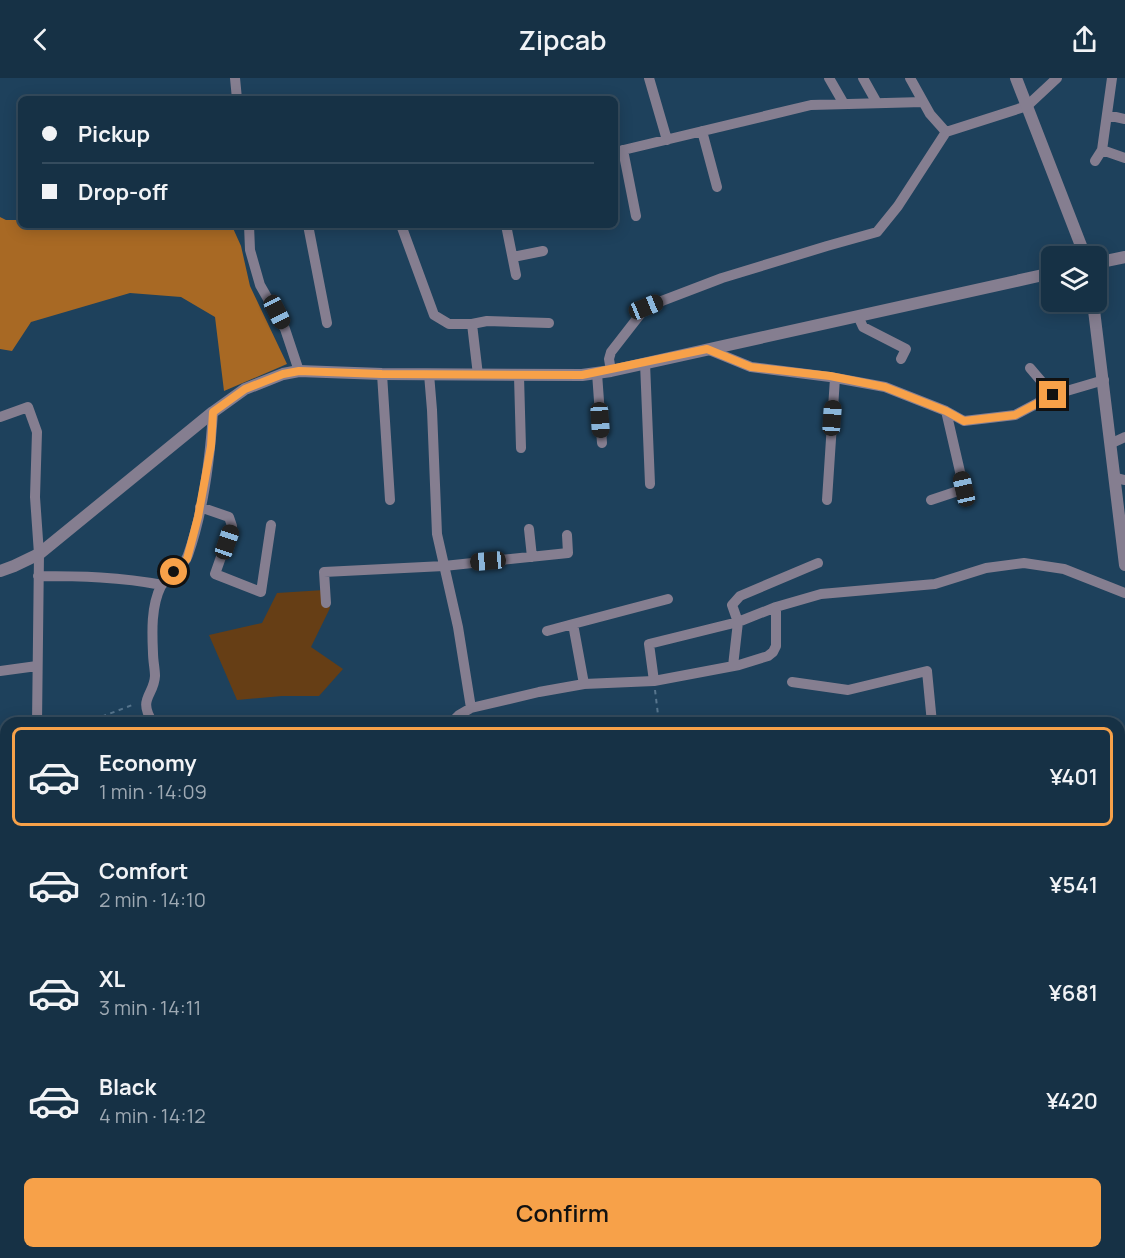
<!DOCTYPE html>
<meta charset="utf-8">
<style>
body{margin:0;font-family:Manrope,sans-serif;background:#233d50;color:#f1f3f6;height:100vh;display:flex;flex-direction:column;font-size:22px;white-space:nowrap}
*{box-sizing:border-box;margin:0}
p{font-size:20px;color:#9ea9b3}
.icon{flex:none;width:33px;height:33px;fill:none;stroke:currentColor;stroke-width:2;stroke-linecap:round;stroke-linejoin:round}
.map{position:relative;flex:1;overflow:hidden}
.sheet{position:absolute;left:0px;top:639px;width:1125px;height:542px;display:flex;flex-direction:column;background:#163145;border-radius:18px 18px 0 0;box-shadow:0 3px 15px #0003,0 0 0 2px #354c5e}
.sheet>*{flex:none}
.top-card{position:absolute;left:18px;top:18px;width:600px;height:132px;border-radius:9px;box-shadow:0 3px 15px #0003,0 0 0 2px #354c5e;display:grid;align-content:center;height:132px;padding:0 24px;background:#163145}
.fabs{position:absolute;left:1041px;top:168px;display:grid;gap:12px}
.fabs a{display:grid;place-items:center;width:66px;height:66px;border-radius:9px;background:#163145;box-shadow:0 3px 15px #0003,0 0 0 2px #354c5e;font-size:30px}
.end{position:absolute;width:27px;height:27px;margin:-14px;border:8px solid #f7a149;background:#111;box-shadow:0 0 0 3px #111}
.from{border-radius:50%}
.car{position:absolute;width:18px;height:36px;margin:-18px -9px;border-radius:8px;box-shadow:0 0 4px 2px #0007;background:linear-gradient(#222 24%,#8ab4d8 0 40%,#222 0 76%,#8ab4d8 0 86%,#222 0)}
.top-card b{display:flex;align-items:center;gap:21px;height:57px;font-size:22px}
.top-card b+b{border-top:2px solid #354c5e}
.top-card i{width:15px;height:15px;background:#f1f3f6}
ul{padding:10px 0 0;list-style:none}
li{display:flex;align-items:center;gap:18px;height:99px;margin:0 12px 9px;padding:0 12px;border:3px solid transparent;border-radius:9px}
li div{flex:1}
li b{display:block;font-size:22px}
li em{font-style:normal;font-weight:600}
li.current{border-color:#f7a149}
li>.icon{width:54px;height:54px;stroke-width:1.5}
.button{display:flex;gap:12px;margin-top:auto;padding:12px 24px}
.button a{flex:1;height:69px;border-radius:9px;background:#f7a149;color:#111;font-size:24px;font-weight:600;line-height:69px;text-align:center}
header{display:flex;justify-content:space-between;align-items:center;height:78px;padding:0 24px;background:#163145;font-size:27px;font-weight:600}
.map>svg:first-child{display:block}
.green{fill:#663e15}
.forest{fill:#a86924}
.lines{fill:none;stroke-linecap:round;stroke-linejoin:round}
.path{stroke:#57758d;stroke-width:2;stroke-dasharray:4.5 4.5;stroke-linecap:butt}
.minor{stroke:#857e90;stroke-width:10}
.tertiary{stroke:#857e90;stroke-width:12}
.trunk{stroke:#d9caee;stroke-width:16}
.route{stroke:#f7a149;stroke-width:8}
</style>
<header><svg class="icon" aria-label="back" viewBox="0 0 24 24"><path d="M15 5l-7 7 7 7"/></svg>Zipcab<svg class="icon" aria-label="share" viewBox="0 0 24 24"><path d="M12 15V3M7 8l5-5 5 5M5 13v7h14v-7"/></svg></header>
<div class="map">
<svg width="1125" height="1180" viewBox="0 0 1125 1180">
<rect width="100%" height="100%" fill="#1e415c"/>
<path class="green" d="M 324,512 L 330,530 L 311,569 L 343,591 L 319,618 L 282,618 L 237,622 L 209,557 L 262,545 L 277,515 Z
M 931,1175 L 1005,1175 L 1009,1180 L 938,1180 Z"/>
<path class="forest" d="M 0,139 L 6,142 L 21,142 L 21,147 L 232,148 L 241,168 L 250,208 L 287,286 L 224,313 L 215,239 L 181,219 L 130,215 L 31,244 L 12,273 L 0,271 Z"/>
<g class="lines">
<path class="path" d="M 655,612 L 659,645
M 85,645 L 135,626"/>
<path class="minor" d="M 235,0 L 237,21
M 649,0 L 667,62
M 829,0 L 844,26
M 863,0 L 877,25
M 910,0 L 930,36 L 946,54
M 1107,37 L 1125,41
M 702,53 L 717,109
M 623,72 L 636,138
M 1102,72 L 1125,80
M 615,74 L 811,27 L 923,24
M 1095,83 L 1102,72 L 1112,0
M 249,147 L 250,172 L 260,207 L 285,251 L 299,293
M 308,147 L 327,245
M 401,147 L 434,237 L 449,246 L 472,246 L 478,297
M 506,147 L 516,197
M 513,179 L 543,173
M 858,238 L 863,249 L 906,271 L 901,281
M 472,246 L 487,243 L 549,245
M 707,271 L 751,289 L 830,299 L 885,309 L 946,333 L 964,343 L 1015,337 L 1053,317 L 1104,302
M 645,285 L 650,406
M 1030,290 L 1053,317
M 611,293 L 609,281 L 611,274 L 646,229 L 722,200 L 827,168 L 877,154 L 898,128 L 946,54 L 1027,28 L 1057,0
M 597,295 L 602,365
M 382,296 L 390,422
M 429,296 L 432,332 L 437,456 L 458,549 L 471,630
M 519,298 L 521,370
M 0,339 L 28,329 L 37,354 L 35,419 L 39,476 L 37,645
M 1112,365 L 1125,359
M 1116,400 L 1125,402
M 827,422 L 835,300
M 931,422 L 964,411 L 946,333
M 200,429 L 229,439 L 232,448 L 215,496 L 261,514 L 271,447
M 529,451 L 532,479
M 38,498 C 80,498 121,499 162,507
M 326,525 L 324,494 L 444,488 L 568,475 L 567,457
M 547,553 L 573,546
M 733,588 L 738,544 L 732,527 L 740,518 L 818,485
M 0,593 L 37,588
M 654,603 L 649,566 L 738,544 L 776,529
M 792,604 L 848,612 L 927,593 L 932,645
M 584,606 L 573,546 L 668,521
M 153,645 C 137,620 154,618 155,598 C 155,591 153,583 153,575 C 152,554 151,528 161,508 C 167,496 184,490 188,477 C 204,432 210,381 213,334
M 451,645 L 459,637 L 471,630 L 539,614 L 584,606 L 654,603 L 739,587 L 768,578 L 773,574 L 776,568 L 776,529 L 821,516 L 935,506 L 986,490 L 1024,485 L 1064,491 L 1125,515
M 0,716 L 6,715
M 0,1062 L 6,1061
M 64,1174 L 66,1180
M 238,1174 L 242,1180
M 408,1174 L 412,1180
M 537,1174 L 547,1180
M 914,1174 L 922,1180
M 255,1180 L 263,1174
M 692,1180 L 700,1174
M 862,1180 L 862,1174"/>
<path class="tertiary" d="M 1016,0 L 1085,178
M 1096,185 L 1125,179
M 1093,224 L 1125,487
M 0,493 L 14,488 L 39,476 L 213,334 L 245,311 L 283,296 L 299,293 L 382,296 L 582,297 L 611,293 L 1052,195
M 1119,733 L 1125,733
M 0,928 L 6,927"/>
<path class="trunk" d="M 1119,912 L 1125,911
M 358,1180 L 365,1174"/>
</g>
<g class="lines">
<path class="route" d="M 174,494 L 187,481 L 198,439 L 211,368 L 213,334 L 245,311 L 283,296 L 299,293 L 382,296 L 582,297 L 707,271 L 751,289 L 830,298 L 885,309 L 946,333 L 964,343 L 1015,337 L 1053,317"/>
</g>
</svg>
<div class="fabs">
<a><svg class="icon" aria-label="layers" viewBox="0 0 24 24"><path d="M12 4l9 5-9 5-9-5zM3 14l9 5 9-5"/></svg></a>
</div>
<i class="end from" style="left:174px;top:494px"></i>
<i class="end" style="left:1053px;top:317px"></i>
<i class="car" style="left:646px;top:229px;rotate:68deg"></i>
<i class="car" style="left:277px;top:234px;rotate:153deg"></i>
<i class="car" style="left:832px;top:340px;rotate:4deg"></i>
<i class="car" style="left:600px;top:342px;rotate:176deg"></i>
<i class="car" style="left:964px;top:411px;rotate:347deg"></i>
<i class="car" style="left:227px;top:464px;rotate:19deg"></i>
<i class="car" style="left:488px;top:483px;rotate:265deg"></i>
<div class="top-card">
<b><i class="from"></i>Pickup</b>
<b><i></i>Drop-off</b>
</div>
<section class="sheet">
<ul>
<li class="current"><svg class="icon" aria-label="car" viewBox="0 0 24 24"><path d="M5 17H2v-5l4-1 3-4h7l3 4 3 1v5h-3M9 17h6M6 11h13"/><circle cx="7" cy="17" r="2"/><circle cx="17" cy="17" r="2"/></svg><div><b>Economy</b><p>1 min · 14:09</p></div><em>¥401</em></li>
<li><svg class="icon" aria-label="car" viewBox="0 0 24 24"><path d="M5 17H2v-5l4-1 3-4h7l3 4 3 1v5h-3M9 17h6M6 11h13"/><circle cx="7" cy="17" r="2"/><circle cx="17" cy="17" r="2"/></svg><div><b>Comfort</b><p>2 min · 14:10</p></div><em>¥541</em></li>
<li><svg class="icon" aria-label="car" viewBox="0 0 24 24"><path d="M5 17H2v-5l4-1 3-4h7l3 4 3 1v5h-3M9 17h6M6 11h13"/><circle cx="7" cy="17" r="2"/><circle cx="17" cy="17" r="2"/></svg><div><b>XL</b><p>3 min · 14:11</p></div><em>¥681</em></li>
<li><svg class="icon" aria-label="car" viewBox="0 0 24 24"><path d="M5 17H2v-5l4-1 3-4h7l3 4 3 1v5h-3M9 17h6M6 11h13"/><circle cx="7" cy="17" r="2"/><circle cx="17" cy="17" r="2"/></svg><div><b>Black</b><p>4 min · 14:12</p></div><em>¥420</em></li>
</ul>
<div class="button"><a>Confirm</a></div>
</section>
</div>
